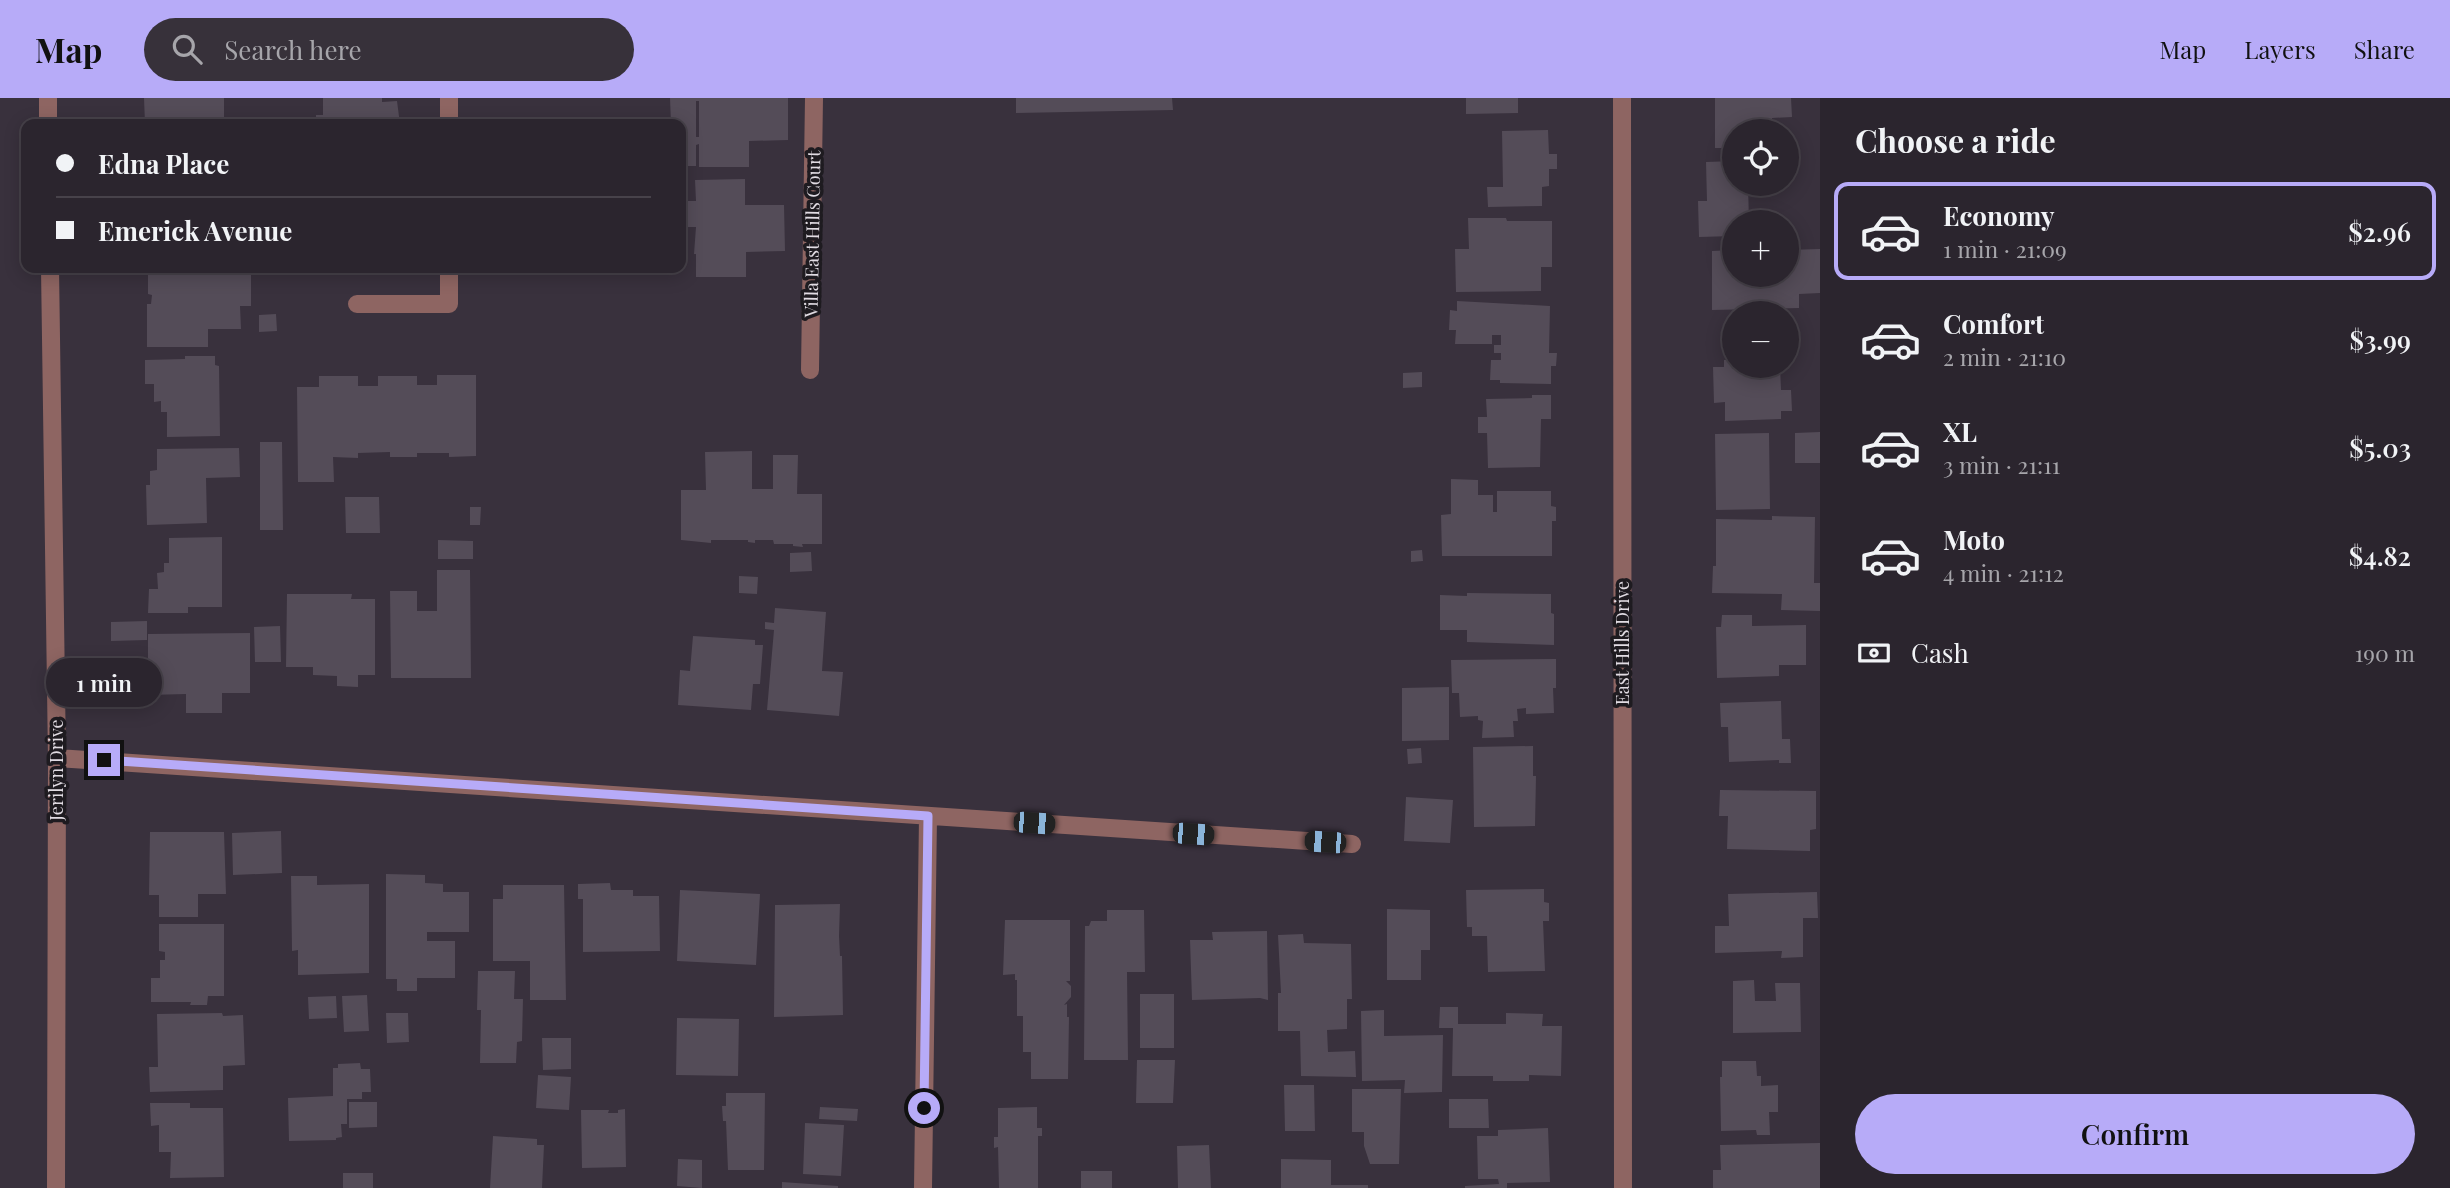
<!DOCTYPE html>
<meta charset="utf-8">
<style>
body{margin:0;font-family:"Playfair Display",serif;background:#37313a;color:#f1f3f6;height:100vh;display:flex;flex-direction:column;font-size:26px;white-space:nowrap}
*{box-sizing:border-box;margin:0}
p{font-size:23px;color:#a6a5aa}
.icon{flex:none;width:38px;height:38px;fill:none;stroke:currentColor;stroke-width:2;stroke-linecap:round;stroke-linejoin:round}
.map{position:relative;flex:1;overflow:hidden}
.sheet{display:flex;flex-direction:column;background:#2b252e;width:630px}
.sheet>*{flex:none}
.top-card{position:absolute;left:21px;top:21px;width:665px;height:154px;border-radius:14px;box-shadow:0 4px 18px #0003,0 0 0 2px #47424a;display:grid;align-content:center;height:154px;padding:0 35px;background:#2b252e}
.controls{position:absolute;left:1722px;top:21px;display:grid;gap:14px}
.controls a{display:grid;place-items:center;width:77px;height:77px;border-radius:50%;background:#2b252e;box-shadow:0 4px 18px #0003,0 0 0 2px #47424a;font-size:35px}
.end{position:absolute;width:32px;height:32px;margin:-16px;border:9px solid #b7abf8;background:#111;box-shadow:0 0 0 4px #111}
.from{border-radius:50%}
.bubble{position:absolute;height:49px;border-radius:24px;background:#2b252e;box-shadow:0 4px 18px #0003,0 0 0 2px #47424a;font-size:23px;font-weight:600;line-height:49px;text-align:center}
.car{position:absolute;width:21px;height:42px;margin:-21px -10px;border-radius:9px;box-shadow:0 0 5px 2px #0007;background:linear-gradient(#222 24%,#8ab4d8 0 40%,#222 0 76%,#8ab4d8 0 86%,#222 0)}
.top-card b{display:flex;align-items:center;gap:24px;height:66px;font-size:26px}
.top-card b+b{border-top:2px solid #47424a}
.top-card i{width:18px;height:18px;background:#f1f3f6}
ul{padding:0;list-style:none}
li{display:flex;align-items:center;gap:21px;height:98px;margin:0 14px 10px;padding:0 21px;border:4px solid transparent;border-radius:14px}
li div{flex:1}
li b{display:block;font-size:26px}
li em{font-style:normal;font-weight:600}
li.selected{border-color:#b7abf8}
li>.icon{width:63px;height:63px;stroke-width:1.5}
h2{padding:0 35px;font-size:32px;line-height:84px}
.pay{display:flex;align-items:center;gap:18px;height:77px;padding:0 35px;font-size:26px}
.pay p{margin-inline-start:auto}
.cta{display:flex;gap:14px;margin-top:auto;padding:14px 35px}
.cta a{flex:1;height:80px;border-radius:42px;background:#b7abf8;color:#111;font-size:28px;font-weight:600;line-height:80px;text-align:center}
header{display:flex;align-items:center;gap:42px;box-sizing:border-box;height:98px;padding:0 35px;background:#b7abf8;color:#111}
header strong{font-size:33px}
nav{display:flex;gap:38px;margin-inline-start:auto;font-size:24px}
.search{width:490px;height:63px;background:#37313a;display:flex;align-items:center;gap:18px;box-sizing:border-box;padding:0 24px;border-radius:38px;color:#a6a5aa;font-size:26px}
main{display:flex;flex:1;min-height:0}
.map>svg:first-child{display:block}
.building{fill:#544c58;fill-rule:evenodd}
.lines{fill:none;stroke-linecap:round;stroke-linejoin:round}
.minor{stroke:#8e6562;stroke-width:18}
.route{stroke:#b7abf8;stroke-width:9}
.labels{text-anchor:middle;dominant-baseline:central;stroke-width:7;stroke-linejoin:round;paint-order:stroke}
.street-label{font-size:18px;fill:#e1dce3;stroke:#1e1b20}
</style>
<header>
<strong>Map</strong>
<div class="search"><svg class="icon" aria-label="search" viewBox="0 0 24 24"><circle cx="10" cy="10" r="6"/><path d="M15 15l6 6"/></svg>Search here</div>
<nav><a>Map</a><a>Layers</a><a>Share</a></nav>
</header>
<main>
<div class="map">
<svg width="1820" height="1090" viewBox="0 0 1820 1090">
<rect width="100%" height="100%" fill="#39313d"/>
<path class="building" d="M 144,0 L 224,0 L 224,26 L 145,26 Z
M 323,0 L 382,0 L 382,4 L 397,3 L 400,26 L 316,26 L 316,17 L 323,17 Z
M 670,0 L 788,0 L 788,42 L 749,43 L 749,69 L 699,69 L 699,46 L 696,47 L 696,68 L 681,68 L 681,26 L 671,26 ZM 696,3 L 699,3 L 699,39 L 696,39 Z
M 1016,0 L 1172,0 L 1173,12 L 1016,15 Z
M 1466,0 L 1518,0 L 1518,15 L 1466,16 Z
M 1715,0 L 1791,0 L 1792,19 L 1772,20 L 1772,33 L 1734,33 L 1734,53 L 1726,53 L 1726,50 L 1715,50 Z
M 1548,32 L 1549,56 L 1557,56 L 1557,71 L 1549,71 L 1549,88 L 1542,89 L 1542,108 L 1488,109 L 1487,89 L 1503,89 L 1502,33 Z
M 1734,63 L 1734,86 L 1748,86 L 1749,124 L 1734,124 L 1734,138 L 1699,139 L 1698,103 L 1707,103 L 1706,64 Z
M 745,81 L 745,107 L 784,107 L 785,153 L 746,154 L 746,179 L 696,179 L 696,156 L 694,156 L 696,129 L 681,129 L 681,103 L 696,103 L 695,82 Z
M 1468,120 L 1506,120 L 1507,123 L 1552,123 L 1552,169 L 1541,169 L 1541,193 L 1456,194 L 1455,151 L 1469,151 Z
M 1820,151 L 1820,195 L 1799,196 L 1799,210 L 1712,212 L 1712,153 L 1734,152 L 1734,177 L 1787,177 L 1787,152 Z
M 251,173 L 251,208 L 240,208 L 241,231 L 208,231 L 208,249 L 147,249 L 147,206 L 151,206 L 152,197 L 148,196 L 148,174 Z
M 1457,203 L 1550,208 L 1549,255 L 1557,255 L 1556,268 L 1551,268 L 1551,286 L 1500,285 L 1500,282 L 1490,282 L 1491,262 L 1501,262 L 1501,255 L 1494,255 L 1494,247 L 1501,247 L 1501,237 L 1492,237 L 1492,246 L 1455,246 L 1456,232 L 1449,232 L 1450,212 L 1457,213 Z
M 276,216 L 277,233 L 259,234 L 259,217 Z
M 185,258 L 215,258 L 215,267 L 219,268 L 220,338 L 167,339 L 167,314 L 161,314 L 161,303 L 154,304 L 154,286 L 145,286 L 145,262 L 185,261 Z
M 1724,262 L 1734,262 L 1734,268 L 1780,268 L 1781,292 L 1791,292 L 1792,313 L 1781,313 L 1781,321 L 1725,323 L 1725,304 L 1714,305 L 1713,269 L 1724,269 Z
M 1422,274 L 1422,289 L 1403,290 L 1403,275 Z
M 437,277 L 476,277 L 476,358 L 449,359 L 449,355 L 417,355 L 417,359 L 390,359 L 390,354 L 358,355 L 358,360 L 333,359 L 334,384 L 298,384 L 297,289 L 319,289 L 319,278 L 358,278 L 358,288 L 378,288 L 378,278 L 417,278 L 417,287 L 437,287 Z
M 1532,297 L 1551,297 L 1551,321 L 1541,321 L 1540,369 L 1488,370 L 1487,335 L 1478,335 L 1478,319 L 1487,319 L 1486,301 L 1532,300 Z
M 1820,334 L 1820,365 L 1795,365 L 1795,335 Z
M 1769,335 L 1770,411 L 1716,412 L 1715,336 Z
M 260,344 L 282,344 L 283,432 L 260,432 Z
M 239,350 L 240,379 L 206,380 L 207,425 L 147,427 L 146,387 L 150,387 L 150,373 L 157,372 L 157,351 Z
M 752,353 L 752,391 L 773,391 L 773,357 L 798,357 L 797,396 L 822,396 L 822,446 L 802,446 L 803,449 L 793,448 L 793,446 L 774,446 L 773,442 L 755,442 L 755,445 L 748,444 L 748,442 L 711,442 L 711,445 L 681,442 L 681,392 L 706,392 L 705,354 Z
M 1451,381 L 1478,382 L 1478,397 L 1493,397 L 1493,414 L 1497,414 L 1497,393 L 1551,393 L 1551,408 L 1556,409 L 1556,423 L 1552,423 L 1552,458 L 1442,458 L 1441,417 L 1451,416 Z
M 345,399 L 379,399 L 380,435 L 346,435 Z
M 470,409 L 481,409 L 480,427 L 470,427 Z
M 1772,418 L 1815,419 L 1814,485 L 1820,485 L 1820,513 L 1781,512 L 1782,496 L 1712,495 L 1713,468 L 1716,468 L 1716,421 L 1772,422 Z
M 222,439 L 222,509 L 188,509 L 188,515 L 148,515 L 149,491 L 158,491 L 157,475 L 164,474 L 164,465 L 169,465 L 169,440 Z
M 438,442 L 473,443 L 473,461 L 438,461 Z
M 1422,452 L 1423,463 L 1411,464 L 1411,453 Z
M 811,454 L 812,473 L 790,474 L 790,455 Z
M 437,472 L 470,472 L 471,580 L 391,580 L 390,493 L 417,493 L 417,513 L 437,513 Z
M 739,478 L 758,479 L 757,496 L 739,495 Z
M 1467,495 L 1551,496 L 1551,515 L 1554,516 L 1554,547 L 1467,544 L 1467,532 L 1440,532 L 1440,497 L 1467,498 Z
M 287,496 L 352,496 L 351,501 L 375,501 L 375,577 L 358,577 L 358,589 L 337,588 L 337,578 L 313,577 L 313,569 L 286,569 Z
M 775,510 L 826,514 L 822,573 L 843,574 L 839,618 L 767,612 L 774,532 L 765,531 L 765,524 L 774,525 Z
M 1722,517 L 1752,517 L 1752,528 L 1806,527 L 1806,567 L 1779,567 L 1779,578 L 1717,580 L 1716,529 L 1721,529 Z
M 147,523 L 147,542 L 111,543 L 111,524 Z
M 280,528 L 281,564 L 255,564 L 254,529 Z
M 250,535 L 250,595 L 222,595 L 222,615 L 186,615 L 186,596 L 148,597 L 148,536 Z
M 693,538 L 755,542 L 755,547 L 763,547 L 760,586 L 753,586 L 751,612 L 678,607 L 680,572 L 690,573 Z
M 1556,561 L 1556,590 L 1553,590 L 1554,615 L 1526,616 L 1526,610 L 1517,611 L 1518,623 L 1513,623 L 1514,639 L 1482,640 L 1483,623 L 1478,622 L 1478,618 L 1460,619 L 1459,595 L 1452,595 L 1451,562 Z
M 1449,589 L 1449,642 L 1402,643 L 1402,590 Z
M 1781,603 L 1782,641 L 1790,641 L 1791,665 L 1779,665 L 1779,662 L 1729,664 L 1728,629 L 1721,629 L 1720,605 Z
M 1533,648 L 1533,678 L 1536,678 L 1535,728 L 1474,729 L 1473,649 Z
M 1421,650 L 1422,665 L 1408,666 L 1407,651 Z
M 1720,692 L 1816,693 L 1816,731 L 1810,732 L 1810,753 L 1727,751 L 1728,718 L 1719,718 Z
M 1406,699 L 1453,702 L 1450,745 L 1404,743 Z
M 281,733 L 282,775 L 233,777 L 232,735 Z
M 150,734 L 224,734 L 226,796 L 198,796 L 198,819 L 159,819 L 159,797 L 149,797 Z
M 386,776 L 425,777 L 425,785 L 443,786 L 443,794 L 469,794 L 469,834 L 427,834 L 427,843 L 455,843 L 455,880 L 417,880 L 417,893 L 397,893 L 397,881 L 386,881 Z
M 291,778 L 317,778 L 317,787 L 369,786 L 369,875 L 298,877 L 298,852 L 292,853 Z
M 610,785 L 611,792 L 633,792 L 633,798 L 659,798 L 660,853 L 583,854 L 583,801 L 578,801 L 578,786 Z
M 503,787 L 564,787 L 566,902 L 530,902 L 530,863 L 493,863 L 493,801 L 503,801 Z
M 1544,791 L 1544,804 L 1549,805 L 1549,823 L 1543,823 L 1545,873 L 1488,874 L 1487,838 L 1472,838 L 1472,829 L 1467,829 L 1466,792 Z
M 680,792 L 760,796 L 756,867 L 677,863 Z
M 1817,794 L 1818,820 L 1803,820 L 1803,859 L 1781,860 L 1782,853 L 1715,855 L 1715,828 L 1729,828 L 1728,796 Z
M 840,806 L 839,838 L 840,858 L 842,858 L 843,917 L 774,919 L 775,807 Z
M 1387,811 L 1430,812 L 1430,852 L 1421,852 L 1421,882 L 1387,882 Z
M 1107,812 L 1144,812 L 1145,874 L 1127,874 L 1128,962 L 1084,962 L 1085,828 L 1089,828 L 1091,823 L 1107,823 Z
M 1005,822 L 1070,822 L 1070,883 L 1066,883 L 1071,888 L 1071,899 L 1064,907 L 1067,906 L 1067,919 L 1069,919 L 1068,981 L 1031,981 L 1031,954 L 1023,954 L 1023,918 L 1017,918 L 1017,882 L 1015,882 L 1015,876 L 1003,877 Z
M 159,826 L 224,826 L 224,898 L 208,898 L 207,907 L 190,907 L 191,904 L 151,904 L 151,880 L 160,880 L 160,862 L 165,862 L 165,854 L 159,853 Z
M 1267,833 L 1268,902 L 1260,900 L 1192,902 L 1190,842 L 1213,842 L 1212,834 Z
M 1303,836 L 1304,845 L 1351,846 L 1352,901 L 1347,901 L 1347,931 L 1327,932 L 1328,954 L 1355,953 L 1356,979 L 1301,978 L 1300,933 L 1278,933 L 1278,895 L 1281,895 L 1278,837 Z
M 478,873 L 515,873 L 514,901 L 523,901 L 522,943 L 517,944 L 516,965 L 480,965 L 481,912 L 477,912 Z
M 1754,882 L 1755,903 L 1776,903 L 1775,885 L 1800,885 L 1801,934 L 1733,935 L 1733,883 Z
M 1140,896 L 1174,896 L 1174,950 L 1140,950 Z
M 367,897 L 369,933 L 344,934 L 342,898 Z
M 336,898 L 337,920 L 309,921 L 308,899 Z
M 1440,909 L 1458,909 L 1458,926 L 1506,926 L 1506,915 L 1543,916 L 1542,928 L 1562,928 L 1561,978 L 1529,977 L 1529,983 L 1493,983 L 1493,978 L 1452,978 L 1453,930 L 1439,930 Z
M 1384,912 L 1384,938 L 1443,937 L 1442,994 L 1404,995 L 1405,982 L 1362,983 L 1361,913 Z
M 222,915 L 223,918 L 243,917 L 245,967 L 223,968 L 223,992 L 150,994 L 149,969 L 158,969 L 157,916 Z
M 386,915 L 408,915 L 409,944 L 387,945 Z
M 677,920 L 739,921 L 738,978 L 676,977 Z
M 542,940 L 571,940 L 571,971 L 543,972 Z
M 1137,962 L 1175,962 L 1173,1005 L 1136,1005 Z
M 1722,963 L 1756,963 L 1757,978 L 1761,978 L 1761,988 L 1778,987 L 1778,1014 L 1769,1014 L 1770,1037 L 1757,1037 L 1756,1032 L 1721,1033 L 1720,979 L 1722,979 Z
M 360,965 L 361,971 L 370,971 L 371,994 L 362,994 L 362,1001 L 347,1001 L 347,1026 L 341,1026 L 342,1039 L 336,1040 L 336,1042 L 289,1043 L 288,1000 L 333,998 L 333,970 L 338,970 L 338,966 Z
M 538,977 L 571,979 L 569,1012 L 536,1010 Z
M 1284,987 L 1314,987 L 1315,1033 L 1285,1033 Z
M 1352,991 L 1401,991 L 1399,1066 L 1370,1066 L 1364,1048 L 1364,1034 L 1352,1034 Z
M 726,995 L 765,995 L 764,1072 L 728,1072 L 726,1023 L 723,1023 L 722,1008 L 726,1008 Z
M 1449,1001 L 1488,1001 L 1489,1030 L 1449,1030 Z
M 349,1004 L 377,1004 L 377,1029 L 349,1030 Z
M 150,1005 L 190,1005 L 190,1010 L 223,1010 L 224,1079 L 170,1080 L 171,1054 L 159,1054 L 159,1027 L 151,1028 Z
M 820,1009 L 858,1011 L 857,1023 L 819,1021 Z
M 1037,1009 L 1037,1030 L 1042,1030 L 1042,1038 L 1038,1038 L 1038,1090 L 999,1090 L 998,1049 L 994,1050 L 994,1039 L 998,1039 L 998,1010 Z
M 625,1011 L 626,1069 L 582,1070 L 581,1012 L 609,1012 L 608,1015 L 618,1015 L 618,1012 Z
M 805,1025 L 844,1027 L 841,1078 L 803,1076 Z
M 1548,1030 L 1550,1084 L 1507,1085 L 1507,1090 L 1465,1090 L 1465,1088 L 1499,1086 L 1498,1081 L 1478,1081 L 1477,1038 L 1498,1038 L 1498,1032 Z
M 493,1038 L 537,1041 L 537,1047 L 544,1047 L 542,1090 L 490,1090 Z
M 1820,1045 L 1820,1090 L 1713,1090 L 1713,1072 L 1721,1072 L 1720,1047 Z
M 1209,1047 L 1211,1090 L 1178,1090 L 1177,1048 Z
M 678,1061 L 702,1062 L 702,1090 L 677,1088 Z
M 1281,1061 L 1331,1062 L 1331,1087 L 1368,1087 L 1368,1090 L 1281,1090 Z
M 1081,1073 L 1112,1073 L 1112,1090 L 1081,1090 Z
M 343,1075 L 373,1075 L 373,1090 L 343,1090 Z
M 782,1084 L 838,1088 L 838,1090 L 782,1090 Z"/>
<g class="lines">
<path class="minor" d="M 48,0 L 48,26
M 1622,0 L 1623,1090
M 449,26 L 449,0
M 50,170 L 57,660 L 56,1090
M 357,206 L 449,206 L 449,170
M 810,272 L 814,0
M 57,660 L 1352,746
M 923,1090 L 928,718"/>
</g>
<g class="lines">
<path class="route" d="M 104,662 L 928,718 L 924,1010"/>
</g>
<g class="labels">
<g class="street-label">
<text transform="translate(812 136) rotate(-89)">Villa East Hills Court</text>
<text transform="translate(1622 545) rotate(-90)">East Hills Drive</text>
<text transform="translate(56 672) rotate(-90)">Jerilyn Drive</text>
</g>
</g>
</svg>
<div class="controls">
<a><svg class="icon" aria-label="locate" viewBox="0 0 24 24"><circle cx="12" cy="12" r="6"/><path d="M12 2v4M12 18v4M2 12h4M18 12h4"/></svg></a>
<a>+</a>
<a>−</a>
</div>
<i class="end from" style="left:924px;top:1010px"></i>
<i class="end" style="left:104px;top:662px"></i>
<div class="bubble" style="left:46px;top:560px;width:116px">1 min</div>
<i class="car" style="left:1034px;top:725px;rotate:94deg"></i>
<i class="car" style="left:1193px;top:736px;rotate:94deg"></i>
<i class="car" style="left:1325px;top:744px;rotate:274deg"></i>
<div class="top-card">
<b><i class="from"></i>Edna Place</b>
<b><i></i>Emerick Avenue</b>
</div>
</div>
<section class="sheet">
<h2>Choose a ride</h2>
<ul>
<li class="selected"><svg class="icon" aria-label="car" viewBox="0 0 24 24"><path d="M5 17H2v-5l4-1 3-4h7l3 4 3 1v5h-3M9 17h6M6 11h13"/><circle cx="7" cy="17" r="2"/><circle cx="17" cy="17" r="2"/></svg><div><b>Economy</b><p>1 min · 21:09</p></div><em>$2.96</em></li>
<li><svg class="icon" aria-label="car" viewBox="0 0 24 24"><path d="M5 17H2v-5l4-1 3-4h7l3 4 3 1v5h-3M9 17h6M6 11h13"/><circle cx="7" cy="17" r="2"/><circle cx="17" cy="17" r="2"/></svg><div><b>Comfort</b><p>2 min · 21:10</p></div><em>$3.99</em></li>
<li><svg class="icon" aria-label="car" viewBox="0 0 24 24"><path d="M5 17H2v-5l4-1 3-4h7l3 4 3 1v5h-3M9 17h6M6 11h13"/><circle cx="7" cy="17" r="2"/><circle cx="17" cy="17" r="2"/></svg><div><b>XL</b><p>3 min · 21:11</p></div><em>$5.03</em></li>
<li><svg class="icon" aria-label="car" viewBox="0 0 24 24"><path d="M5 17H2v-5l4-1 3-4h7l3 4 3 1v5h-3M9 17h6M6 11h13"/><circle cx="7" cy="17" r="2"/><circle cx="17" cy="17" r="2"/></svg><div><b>Moto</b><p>4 min · 21:12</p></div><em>$4.82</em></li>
</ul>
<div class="pay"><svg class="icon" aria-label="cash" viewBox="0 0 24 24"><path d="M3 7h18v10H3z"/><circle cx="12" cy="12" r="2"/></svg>Cash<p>190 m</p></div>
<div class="cta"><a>Confirm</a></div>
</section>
</main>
